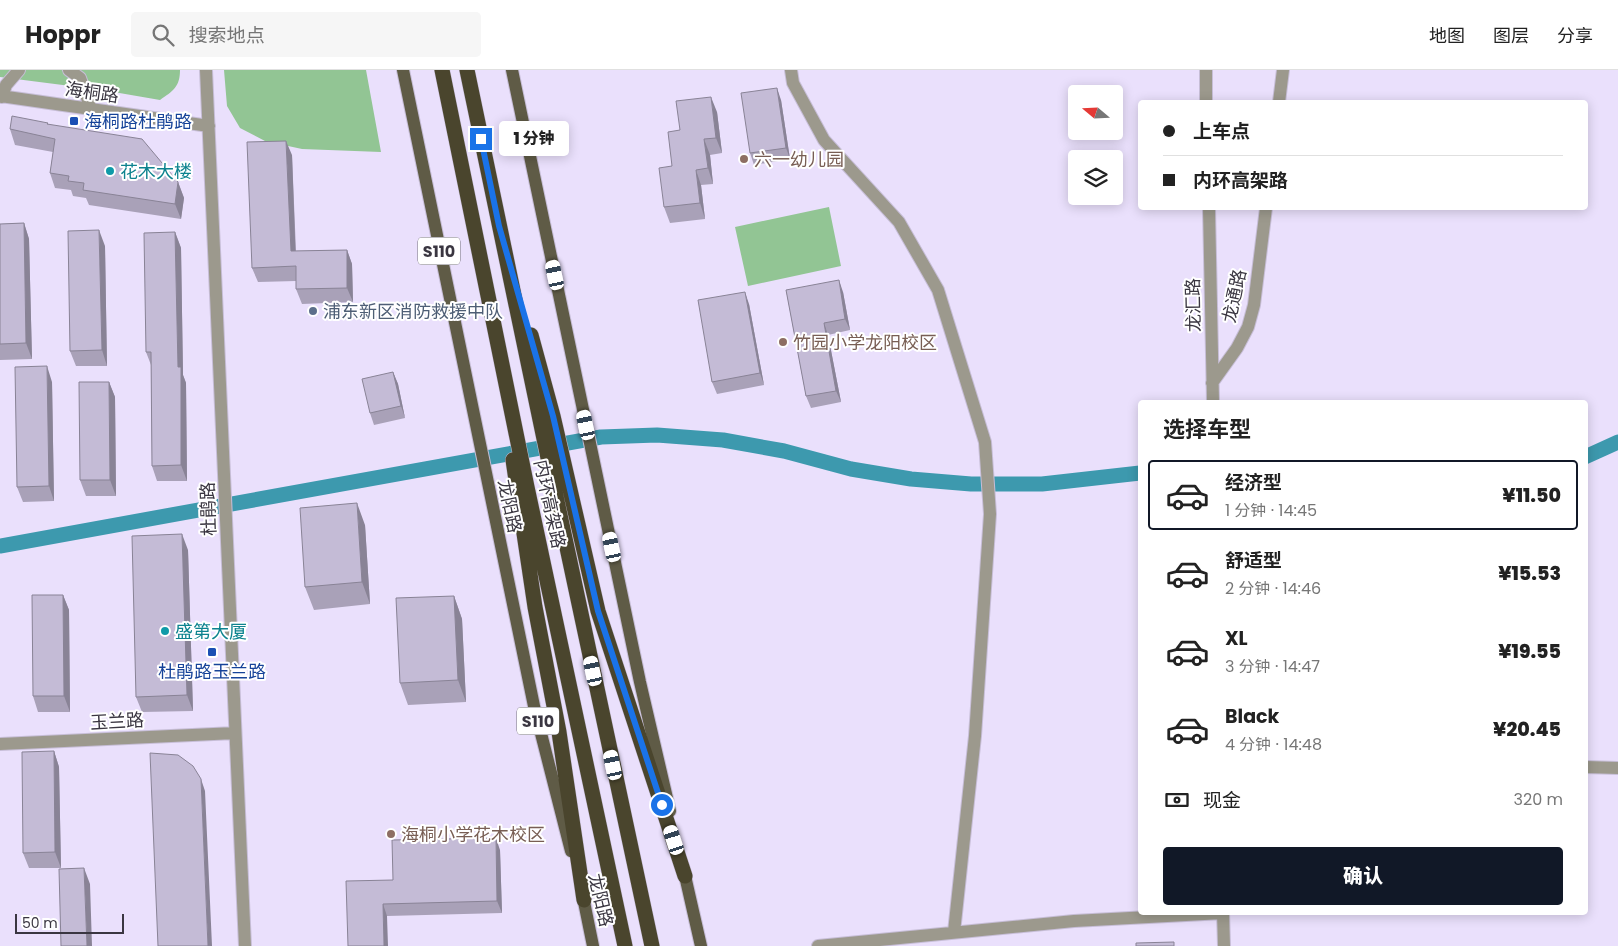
<!DOCTYPE html>
<html lang="zh">
<meta charset="utf-8">
<style>
body{margin:0;font-family:Poppins,"Noto Sans SC",sans-serif;background:#f6f6f6;color:#222;height:100vh;display:flex;flex-direction:column;font-size:19px;white-space:nowrap}
*{box-sizing:border-box;margin:0}
p{font-size:16px;color:#767676}
.icon{flex:none;width:28px;height:28px;fill:none;stroke:currentColor;stroke-width:2;stroke-linecap:round;stroke-linejoin:round}
.map{position:relative;flex:1;overflow:hidden}
.drawer{position:absolute;left:1138px;top:330px;width:450px;height:515px;display:flex;flex-direction:column;background:#fff;border-radius:5px;box-shadow:0 2px 12px #0003}
.drawer>*{flex:none}
.hud{position:absolute;left:1138px;top:30px;width:450px;height:110px;border-radius:5px;box-shadow:0 2px 12px #0003;display:grid;align-content:center;height:110px;padding:0 25px;background:#fff}
.needle{width:32px;rotate:289deg}
.fabs{position:absolute;left:1068px;top:15px;display:grid;gap:10px}
.fabs a{display:grid;place-items:center;width:55px;height:55px;border-radius:5px;background:#fff;box-shadow:0 2px 12px #0003;font-size:25px}
.scale{position:absolute;left:15px;bottom:12px;width:109px;box-sizing:border-box;padding-left:5px;border:2px solid #3a3641;border-top:0;font-size:14px;line-height:18px;white-space:nowrap;color:#3a3641;-webkit-text-stroke:4px #fff;paint-order:stroke}
.end{position:absolute;width:22px;height:22px;margin:-11px;border:6px solid #1a73e8;background:#fff;box-shadow:0 0 0 2px #fff}
.from{border-radius:50%}
.bubble{position:absolute;height:35px;border-radius:5px;background:#fff;box-shadow:0 2px 12px #0003;font-size:16px;font-weight:800;line-height:35px;text-align:center}
.car{position:absolute;width:15px;height:30px;margin:-15px -8px;border-radius:6px;box-shadow:0 0 4px 1px #0007;background:linear-gradient(#fff 24%,#345 0 40%,#fff 0 76%,#345 0 86%,#fff 0)}
.hud b{display:flex;align-items:center;gap:18px;height:48px;font-size:19px}
.hud b+b{border-top:1px solid #e0e0e0}
.hud i{width:12px;height:12px;background:#222}
ul{padding:0;list-style:none}
li{display:flex;align-items:center;gap:15px;height:70px;margin:0 10px 8px;padding:0 15px;border:2px solid transparent;border-radius:5px}
li div{flex:1}
li b{display:block;font-size:19px}
li em{font-style:normal;font-weight:800}
li.on{border-color:#111827}
li>.icon{width:45px;height:45px;stroke-width:1.5}
h2{padding:0 25px;font-size:22px;line-height:60px}
.pay{display:flex;align-items:center;gap:12px;height:55px;padding:0 25px;font-size:19px}
.pay p{margin-inline-start:auto}
.action{display:flex;gap:10px;margin-top:auto;padding:10px 25px}
.action a{flex:1;height:58px;border-radius:5px;background:#111827;color:#fff;font-size:20px;font-weight:800;line-height:58px;text-align:center}
header{display:flex;align-items:center;gap:30px;box-sizing:border-box;height:70px;padding:0 25px;background:#fff;border-bottom:1px solid #e0e0e0}
header strong{font-size:24px}
nav{display:flex;gap:28px;margin-inline-start:auto;font-size:18px}
.search{width:350px;height:45px;background:#f6f6f6;display:flex;align-items:center;gap:12px;box-sizing:border-box;padding:0 18px;border-radius:5px;color:#767676;font-size:19px}
.map>svg:first-child{display:block}
.green{fill:#92c594}
.lines{fill:none;stroke-linecap:round;stroke-linejoin:round}
.canal{stroke:#3d99ae;stroke-width:15}
.minor-casing{stroke:#c7bed7;stroke-width:14}
.major-casing{stroke:#c7bed7;stroke-width:14}
.highway-casing{stroke:#c7bed7;stroke-width:16}
.minor{stroke:#9c998d;stroke-width:12}
.major{stroke:#5f5b46;stroke-width:12}
.highway{stroke:#4a452d;stroke-width:15}
.wall{fill:#a9a1b8}
.shaded-wall{fill:#898396}
.building{fill:#c4bbd6;stroke:#898396}
.route{stroke:#1a73e8;stroke-width:6}
.transit-dot{fill:#1a4fb4;stroke:#fff;stroke-width:2}
.education-dot{fill:#8d6e63;stroke:#fff;stroke-width:2}
.culture-dot{fill:#0f9aa8;stroke:#fff;stroke-width:2}
.service-dot{fill:#5c6f8a;stroke:#fff;stroke-width:2}
.labels{text-anchor:middle;dominant-baseline:central;stroke-width:4;stroke-linejoin:round;paint-order:stroke}
.shield{fill:#fff;stroke:#75727a;stroke-width:1}
.shield-label{font-size:16px;font-weight:bold;fill:#3a3641}
.street-label{font-size:18px;fill:#3a3641;stroke:#fff}
.transit-label{font-size:18px;fill:#164399;stroke:#fff;text-anchor:start}
.education-label{font-size:18px;fill:#785e54;stroke:#fff;text-anchor:start}
.culture-label{font-size:18px;fill:#0d838f;stroke:#fff;text-anchor:start}
.service-label{font-size:18px;fill:#4e5e75;stroke:#fff;text-anchor:start}
</style>
<header>
<strong>Hoppr</strong>
<div class="search"><svg class="icon" aria-label="search" viewBox="0 0 24 24"><circle cx="10" cy="10" r="6"/><path d="M15 15l6 6"/></svg>搜索地点</div>
<nav><a>地图</a><a>图层</a><a>分享</a></nav>
</header>
<div class="map">
<svg width="1618" height="876" viewBox="0 0 1618 876">
<rect width="100%" height="100%" fill="#eae0fc"/>
<path class="green" d="M 0,0 L 180,0 C 180,17 173,21 160,30 L 102,20 L 0,7 Z
M 224,0 L 366,0 L 381,82 L 302,79 L 265,71 L 240,58 L 227,36 Z
M 829,137 L 841,196 L 748,216 L 735,157 Z"/>
<g class="lines">
<path class="canal" d="M 1585,387 L 1618,372
M 0,476 L 601,367 L 657,365 L 723,370 L 784,381 L 851,399 L 911,409 L 971,414 L 1042,414 L 1140,403"/>
<defs>
<path id="minor" d="M 69,0 L 80,8 L 91,39
M 206,0 L 245,876
M 791,0 L 793,13 L 824,70 L 899,152 L 938,220 L 985,372 L 990,444 L 975,666 L 954,862
M 1206,0 L 1206,32
M 0,26 L 209,56
M 2,27 L 6,15 L 19,0
M 1279,32 L 1283,0
M 1209,138 L 1213,332
M 1212,313 L 1237,278 L 1248,257 L 1254,235 L 1266,138
M 0,674 L 235,663
M 1585,697 L 1618,698
M 1223,842 L 1224,876
M 818,876 L 1074,851 L 1223,843"/>
<path id="major" d="M 403,0 L 534,636 L 571,781
M 512,0 L 640,612 L 670,741
M 683,797 L 701,876
M 582,822 L 593,876"/>
<path id="highway" d="M 442,0 L 527,417 L 625,876
M 467,0 L 553,412 L 652,876
M 531,265 L 553,346 L 598,541 L 685,806
M 513,390 L 535,537 L 559,662 L 584,830"/>
</defs>
<use href="#minor" class="minor-casing"/>
<use href="#major" class="major-casing"/>
<use href="#highway" class="highway-casing"/>
<use href="#minor" class="minor"/>
<use href="#major" class="major"/>
<use href="#highway" class="highway"/>
</g>
<path class="wall" d="M 781,30 L 790,89 L 754,95 L 750,83 Z
M 717,42 L 722,83 L 710,85 L 713,114 L 701,115 L 705,149 L 670,153 L 664,137 L 672,96 L 680,60 Z
M 48,53 L 48,54 L 178,112 L 184,128 L 181,149 L 89,135 L 86,128 L 73,126 L 71,120 L 55,118 L 50,103 L 53,82 L 15,75 L 10,59 Z
M 292,85 L 296,181 L 347,180 L 352,194 L 353,232 L 302,234 L 296,219 L 296,211 L 258,212 L 252,198 Z
M 24,153 L 29,169 L 32,289 L 0,290 L 0,154 Z
M 175,162 L 181,178 L 183,305 L 186,313 L 187,411 L 157,411 L 152,396 L 151,295 L 146,282 Z
M 105,176 L 107,296 L 76,296 L 70,281 Z
M 786,220 L 843,222 L 850,260 L 828,265 L 841,332 L 811,338 L 806,326 Z
M 749,234 L 764,315 L 717,324 L 712,312 Z
M 393,302 L 398,314 L 405,348 L 374,355 L 370,343 Z
M 52,312 L 54,431 L 23,432 L 17,417 Z
M 109,312 L 115,327 L 116,426 L 86,426 L 80,410 Z
M 365,455 L 370,534 L 314,540 L 305,517 Z
M 188,480 L 193,641 L 142,642 L 136,627 Z
M 63,525 L 69,540 L 70,642 L 38,642 L 33,626 Z
M 454,526 L 462,549 L 466,632 L 408,635 L 400,613 Z
M 54,681 L 59,697 L 61,798 L 29,798 L 23,783 Z
M 500,780 L 502,843 L 387,846 L 348,876 L 393,810 Z"/>
<path class="shaded-wall" d="M 777,18 L 781,30 L 790,89 L 786,78 Z
M 711,27 L 717,42 L 722,83 L 716,68 Z
M 704,69 L 710,85 L 713,114 L 708,98 Z
M 286,71 L 292,85 L 296,196 L 291,181 Z
M 696,100 L 701,115 L 705,149 L 700,133 Z
M 178,112 L 184,128 L 181,149 L 175,134 Z
M 24,153 L 29,169 L 32,289 L 26,273 Z
M 99,160 L 105,176 L 107,296 L 102,280 Z
M 175,162 L 181,178 L 183,305 L 186,313 L 187,411 L 181,395 L 178,297 Z
M 347,180 L 352,194 L 353,232 L 347,218 Z
M 839,210 L 843,222 L 850,260 L 845,249 Z
M 745,222 L 749,234 L 764,315 L 760,303 Z
M 824,253 L 828,265 L 841,332 L 836,321 Z
M 47,296 L 52,312 L 54,431 L 49,416 Z
M 393,302 L 398,314 L 405,348 L 401,336 Z
M 109,312 L 115,327 L 116,426 L 110,410 Z
M 357,433 L 365,455 L 370,534 L 362,512 Z
M 182,464 L 188,480 L 193,641 L 187,625 Z
M 63,525 L 69,540 L 70,642 L 64,626 Z
M 454,526 L 462,549 L 466,632 L 458,610 Z
M 54,681 L 59,697 L 61,798 L 55,782 Z
M 201,709 L 205,721 L 212,876 L 208,876 Z
M 496,768 L 500,780 L 502,843 L 497,831 Z
M 84,798 L 90,814 L 92,876 L 87,876 Z
M 383,834 L 387,846 L 388,876 L 384,876 Z"/>
<path class="building" d="M 777,18 L 786,78 L 750,83 L 741,23 Z
M 711,27 L 716,68 L 704,69 L 708,98 L 696,100 L 700,133 L 664,137 L 659,98 L 672,96 L 668,62 L 680,60 L 676,31 Z
M 12,46 L 48,53 L 47,54 L 142,69 L 178,112 L 175,134 L 83,120 L 84,113 L 68,111 L 69,106 L 50,103 L 55,69 L 10,59 Z
M 286,71 L 291,181 L 347,180 L 347,218 L 296,219 L 296,196 L 252,198 L 247,72 Z
M 24,153 L 26,273 L 0,274 L 0,154 Z
M 99,160 L 102,280 L 70,281 L 68,161 Z
M 175,162 L 178,297 L 181,297 L 181,395 L 152,396 L 151,282 L 146,282 L 144,163 Z
M 839,210 L 845,249 L 824,253 L 836,321 L 806,326 L 786,220 Z
M 745,222 L 760,303 L 712,312 L 698,230 Z
M 47,296 L 49,416 L 17,417 L 15,297 Z
M 393,302 L 401,336 L 370,343 L 362,309 Z
M 79,312 L 109,312 L 110,410 L 80,410 Z
M 357,433 L 362,512 L 305,517 L 300,438 Z
M 182,464 L 187,625 L 136,627 L 132,466 Z
M 32,525 L 63,525 L 64,626 L 33,626 Z
M 454,526 L 458,610 L 400,613 L 396,528 Z
M 54,681 L 55,782 L 23,783 L 22,682 Z
M 150,683 L 178,685 L 193,696 L 201,709 L 208,876 L 158,876 Z
M 496,768 L 497,831 L 383,834 L 384,876 L 348,876 L 346,811 L 393,810 L 392,770 Z
M 84,798 L 87,876 L 61,876 L 59,799 Z
M 1174,872 L 1174,876 L 1136,876 L 1136,873 Z"/>
<g class="lines">
<path class="route" d="M 481,69 L 499,156 L 553,346 L 598,541 L 662,735"/>
</g>
<g class="transit-dot">
<rect x="69" y="46" width="10" height="10" rx="2.5"/>
<rect x="207" y="577" width="10" height="10" rx="2.5"/>
</g>
<g class="education-dot">
<circle cx="744" cy="89" r="5"/>
<circle cx="783" cy="272" r="5"/>
<circle cx="391" cy="764" r="5"/>
</g>
<g class="culture-dot">
<circle cx="110" cy="101" r="5"/>
<circle cx="165" cy="561" r="5"/>
</g>
<circle class="service-dot" cx="313" cy="241" r="5"/>
<g class="labels">
<g class="shield">
<rect x="418" y="167.5" width="42" height="27" rx="4"/>
<rect x="517" y="637.5" width="42" height="27" rx="4"/>
</g>
<g class="shield-label">
<text x="439" y="181">S110</text>
<text x="538" y="651">S110</text>
</g>
<g class="street-label">
<text transform="translate(92 22) rotate(8)">海桐路</text>
<text transform="translate(1234 226) rotate(-78)">龙通路</text>
<text transform="translate(1193 235) rotate(-91)">龙汇路</text>
<text transform="translate(550 434) rotate(78)">内环高架路</text>
<text transform="translate(510 436) rotate(78)">龙阳路</text>
<text transform="translate(208 439) rotate(-92)">杜鹃路</text>
<text transform="translate(117 651) rotate(-3)">玉兰路</text>
<text transform="translate(601 830) rotate(77)">龙阳路</text>
</g>
<g class="transit-label">
<text x="84" y="51">海桐路杜鹃路</text>
<text x="212" y="601" text-anchor="middle">杜鹃路玉兰路</text>
</g>
<g class="education-label">
<text x="754" y="89">六一幼儿园</text>
<text x="793" y="272">竹园小学龙阳校区</text>
<text x="401" y="764">海桐小学花木校区</text>
</g>
<g class="culture-label">
<text x="120" y="101">花木大楼</text>
<text x="175" y="561">盛第大厦</text>
</g>
<g class="service-label">
<text x="323" y="241">浦东新区消防救援中队</text>
</g>
</g>
</svg>
<div class="fabs">
<a><svg class="needle" viewBox="-14 -14 28 28"><path d="M0-13l5 13h-10z" fill="#e53935"/><path d="M0 13l5-13h-10z" fill="#767676"/></svg></a>
<a><svg class="icon" aria-label="layers" viewBox="0 0 24 24"><path d="M12 4l9 5-9 5-9-5zM3 14l9 5 9-5"/></svg></a>
</div>
<div class="scale">50 m</div>
<i class="end from" style="left:662px;top:735px"></i>
<i class="end" style="left:481px;top:69px"></i>
<div class="bubble" style="left:499px;top:51px;width:70px">1 分钟</div>
<i class="car" style="left:555px;top:205px;rotate:348deg"></i>
<i class="car" style="left:586px;top:355px;rotate:348deg"></i>
<i class="car" style="left:612px;top:477px;rotate:348deg"></i>
<i class="car" style="left:593px;top:601px;rotate:348deg"></i>
<i class="car" style="left:613px;top:695px;rotate:348deg"></i>
<i class="car" style="left:674px;top:770px;rotate:342deg"></i>
<div class="hud">
<b><i class="from"></i>上车点</b>
<b><i></i>内环高架路</b>
</div>
<section class="drawer">
<h2>选择车型</h2>
<ul>
<li class="on"><svg class="icon" aria-label="car" viewBox="0 0 24 24"><path d="M5 17H2v-5l4-1 3-4h7l3 4 3 1v5h-3M9 17h6M6 11h13"/><circle cx="7" cy="17" r="2"/><circle cx="17" cy="17" r="2"/></svg><div><b>经济型</b><p>1 分钟 · 14:45</p></div><em>¥11.50</em></li>
<li><svg class="icon" aria-label="car" viewBox="0 0 24 24"><path d="M5 17H2v-5l4-1 3-4h7l3 4 3 1v5h-3M9 17h6M6 11h13"/><circle cx="7" cy="17" r="2"/><circle cx="17" cy="17" r="2"/></svg><div><b>舒适型</b><p>2 分钟 · 14:46</p></div><em>¥15.53</em></li>
<li><svg class="icon" aria-label="car" viewBox="0 0 24 24"><path d="M5 17H2v-5l4-1 3-4h7l3 4 3 1v5h-3M9 17h6M6 11h13"/><circle cx="7" cy="17" r="2"/><circle cx="17" cy="17" r="2"/></svg><div><b>XL</b><p>3 分钟 · 14:47</p></div><em>¥19.55</em></li>
<li><svg class="icon" aria-label="car" viewBox="0 0 24 24"><path d="M5 17H2v-5l4-1 3-4h7l3 4 3 1v5h-3M9 17h6M6 11h13"/><circle cx="7" cy="17" r="2"/><circle cx="17" cy="17" r="2"/></svg><div><b>Black</b><p>4 分钟 · 14:48</p></div><em>¥20.45</em></li>
</ul>
<div class="pay"><svg class="icon" aria-label="cash" viewBox="0 0 24 24"><path d="M3 7h18v10H3z"/><circle cx="12" cy="12" r="2"/></svg>现金<p>320 m</p></div>
<div class="action"><a>确认</a></div>
</section>
</div>
